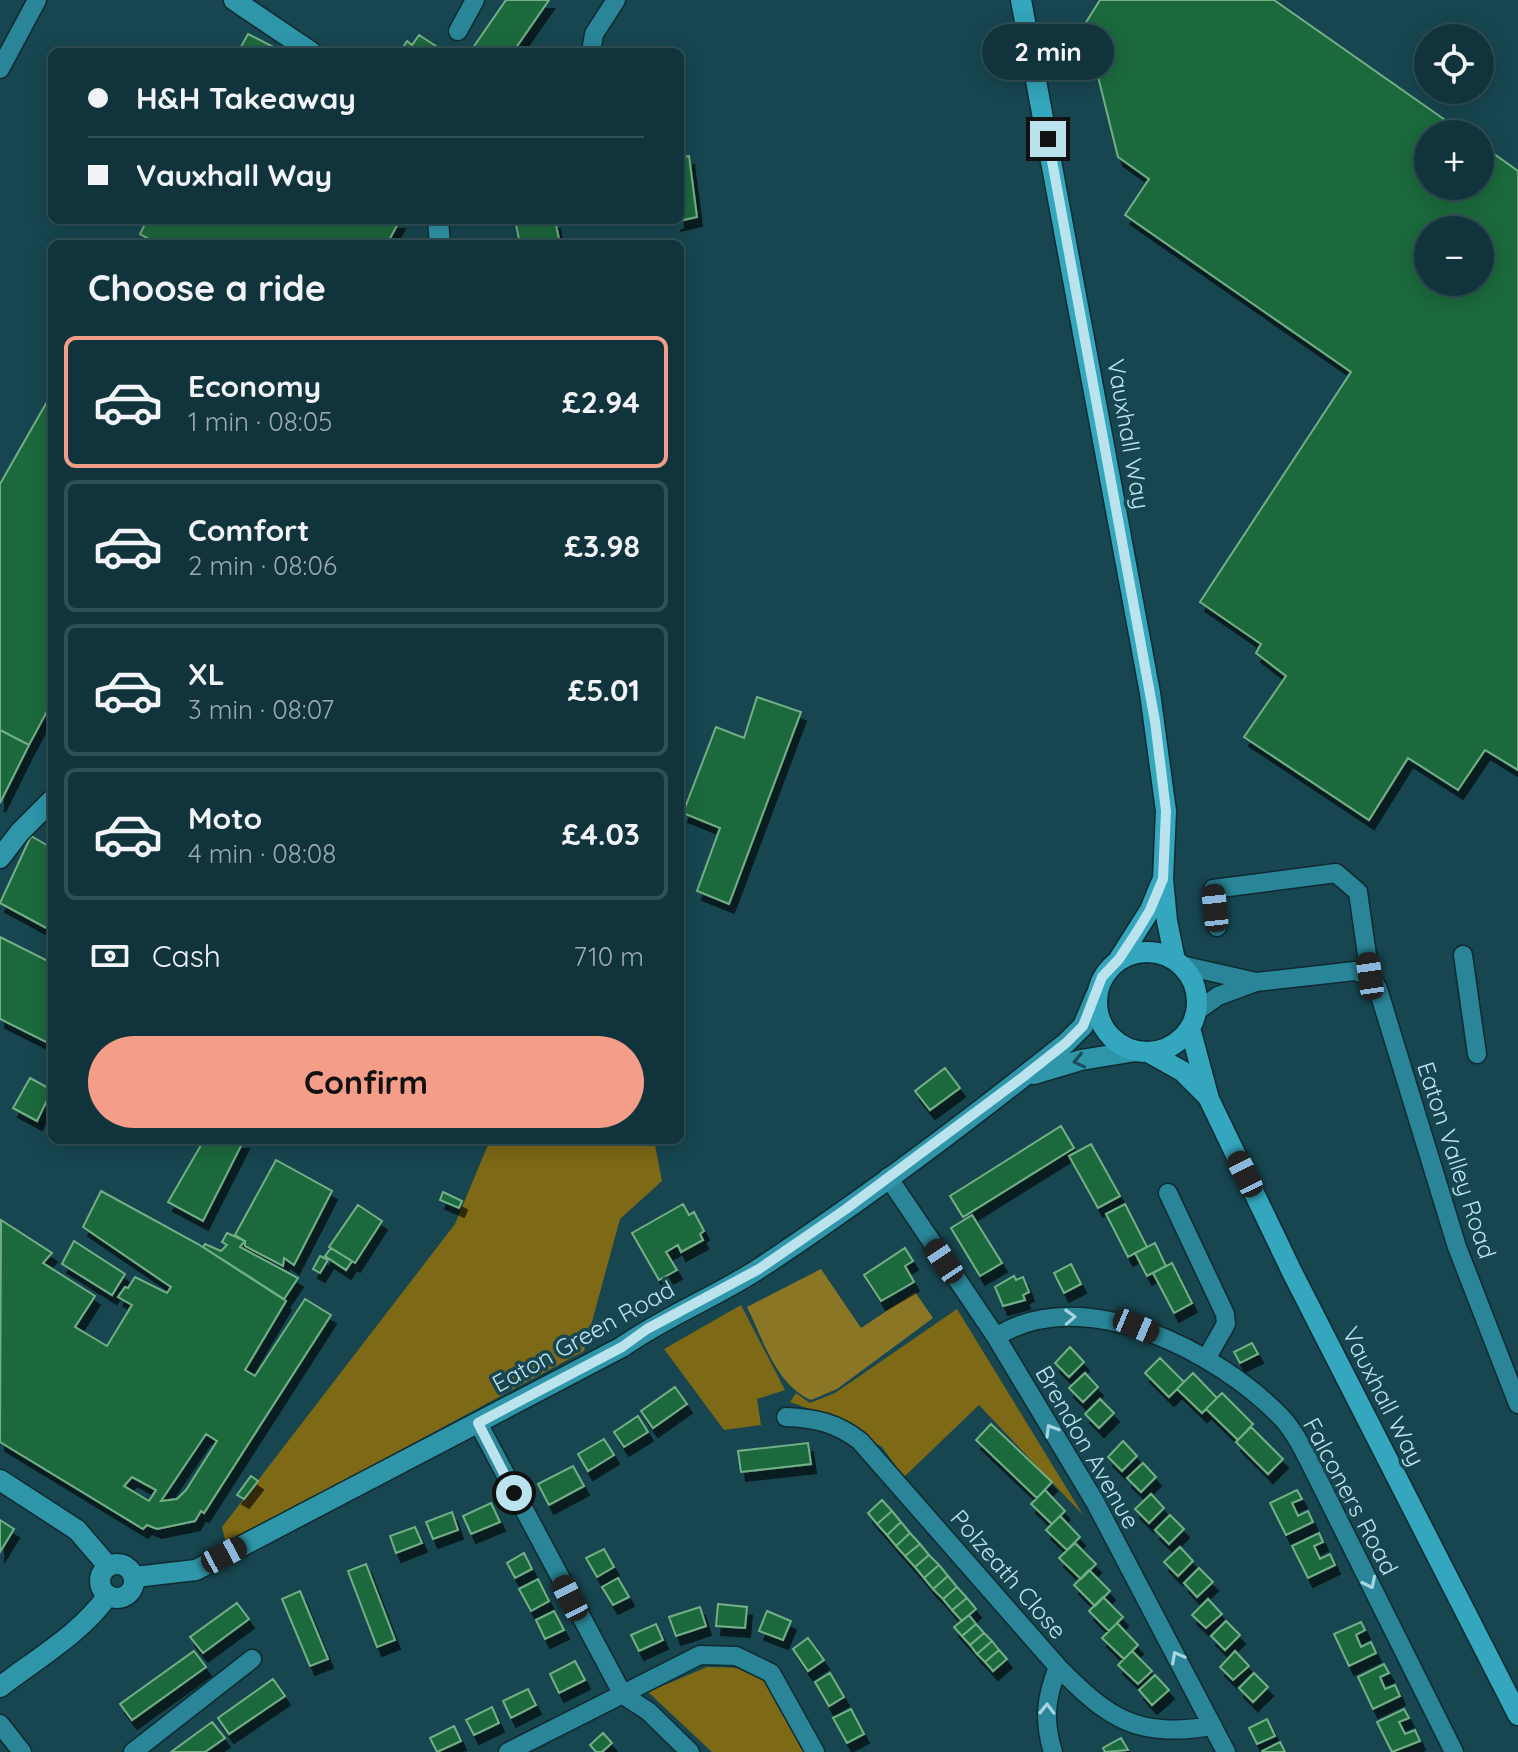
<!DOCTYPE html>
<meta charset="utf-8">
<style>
body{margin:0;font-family:Quicksand,sans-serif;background:#1e3f47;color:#f1f3f6;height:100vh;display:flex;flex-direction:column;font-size:30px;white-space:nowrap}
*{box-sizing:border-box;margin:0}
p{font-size:26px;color:#9caaaf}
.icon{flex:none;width:44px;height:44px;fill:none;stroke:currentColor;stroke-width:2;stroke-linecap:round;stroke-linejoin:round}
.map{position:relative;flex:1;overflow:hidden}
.drawer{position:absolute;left:48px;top:240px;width:636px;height:904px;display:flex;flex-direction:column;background:#11343c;border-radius:12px;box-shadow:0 4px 20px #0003,0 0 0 2px #304f56}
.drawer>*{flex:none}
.hud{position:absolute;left:48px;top:48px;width:636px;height:176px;border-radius:12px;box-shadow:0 4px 20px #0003,0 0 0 2px #304f56;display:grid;align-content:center;height:176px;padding:0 40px;background:#11343c}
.tools{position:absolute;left:1414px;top:24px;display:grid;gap:16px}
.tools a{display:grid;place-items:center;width:80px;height:80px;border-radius:50%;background:#11343c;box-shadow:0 4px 20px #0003,0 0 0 2px #304f56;font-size:40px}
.end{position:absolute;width:36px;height:36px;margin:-18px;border:10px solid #bbe3ed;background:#111;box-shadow:0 0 0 4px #111}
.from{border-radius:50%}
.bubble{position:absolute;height:56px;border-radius:28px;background:#11343c;box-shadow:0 4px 20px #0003,0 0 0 2px #304f56;font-size:26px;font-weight:700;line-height:56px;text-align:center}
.car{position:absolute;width:24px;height:48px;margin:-24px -12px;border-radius:10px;box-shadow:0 0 6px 2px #0007;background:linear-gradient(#222 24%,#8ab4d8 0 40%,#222 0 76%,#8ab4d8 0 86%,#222 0)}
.hud b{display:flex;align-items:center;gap:28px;height:76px;font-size:30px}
.hud b+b{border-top:2px solid #304f56}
.hud i{width:20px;height:20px;background:#f1f3f6}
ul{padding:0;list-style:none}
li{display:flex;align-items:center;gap:24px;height:132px;margin:0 16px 12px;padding:0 24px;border:4px solid #304f56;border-radius:12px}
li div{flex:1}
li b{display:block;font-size:30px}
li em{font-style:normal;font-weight:700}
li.active{border-color:#f49e89}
li>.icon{width:72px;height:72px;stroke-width:1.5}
h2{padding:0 40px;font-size:36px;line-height:96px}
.pay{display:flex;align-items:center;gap:20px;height:88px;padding:0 40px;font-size:30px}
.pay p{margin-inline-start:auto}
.primary-button{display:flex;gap:16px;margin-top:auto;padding:16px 40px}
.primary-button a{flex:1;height:92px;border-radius:48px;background:#f49e89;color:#111;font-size:32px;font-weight:700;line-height:92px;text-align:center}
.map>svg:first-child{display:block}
.green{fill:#7d6916}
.forest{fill:#8b7625}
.building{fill:#1e693e;stroke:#73af86;stroke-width:2;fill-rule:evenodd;filter:url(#shadow)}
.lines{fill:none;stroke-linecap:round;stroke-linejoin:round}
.street-casing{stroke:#0f2a30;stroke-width:21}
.secondary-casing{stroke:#0f2a30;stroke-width:23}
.primary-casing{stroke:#0f2a30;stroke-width:23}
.street{stroke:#2a8598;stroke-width:18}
.secondary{stroke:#2f96aa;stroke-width:20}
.primary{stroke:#34a6bd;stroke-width:20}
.oneway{stroke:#194e59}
.oneway2{stroke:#a5d5e0}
.route{stroke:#bbe3ed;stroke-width:10}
.labels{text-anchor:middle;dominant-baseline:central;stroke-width:7;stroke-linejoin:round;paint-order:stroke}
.street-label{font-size:24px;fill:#bbe3ed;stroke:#174650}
</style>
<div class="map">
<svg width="1518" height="1752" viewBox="0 0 1518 1752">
<defs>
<filter id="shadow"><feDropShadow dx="5" dy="9" stdDeviation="0" flood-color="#0009"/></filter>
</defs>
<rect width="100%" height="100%" fill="#174650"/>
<path class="green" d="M 490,1140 L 654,1140 L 662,1181 L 620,1219 L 584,1351 L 226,1544 L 222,1527 L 455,1224 Z
M 741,1305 L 785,1390 L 757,1399 L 761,1425 L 724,1430 L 664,1349 Z
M 957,1309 L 1083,1515 L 979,1405 L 904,1477 L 882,1447 L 827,1415 L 790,1402 L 796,1393 L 810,1403 L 835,1393 Z
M 707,1667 L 747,1668 L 770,1686 L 809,1752 L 712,1752 L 648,1692 Z"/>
<path class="forest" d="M 821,1269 L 861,1328 L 915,1292 L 933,1318 L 837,1389 L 811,1400 C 776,1385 763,1339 747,1307 Z"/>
<path class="building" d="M 506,0 L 549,0 L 513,52 L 504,47 L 501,52 L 470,52 Z
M 1100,0 L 1274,0 L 1465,134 L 1428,134 L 1428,186 L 1480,186 L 1480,144 L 1518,171 L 1518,770 L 1485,750 L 1458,790 L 1408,758 L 1369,820 L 1244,737 L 1286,676 L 1256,653 L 1261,644 L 1200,602 L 1351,372 L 1125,215 L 1149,179 L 1118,157 L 1085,24 ZM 1428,230 L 1480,230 L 1480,282 L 1428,282 Z
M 248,34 L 283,52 L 238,52 Z
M 419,35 L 445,52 L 400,52 L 407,41 L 412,45 Z
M 689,156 L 697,217 L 675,222 L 680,220 L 680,158 Z
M 147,220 L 400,220 L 387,244 L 158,244 L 140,234 Z
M 515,220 L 555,220 L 560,244 L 520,244 Z
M 52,393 L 52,702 L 29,745 L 0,730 L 0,484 Z
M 757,697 L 801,712 L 729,904 L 697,891 L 720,828 L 683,813 L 716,727 L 744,738 Z
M 0,730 L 29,745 L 0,803 Z
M 31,836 L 52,848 L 52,931 L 0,903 Z
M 0,937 L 52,963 L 52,1045 L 0,1019 Z
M 945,1068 L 960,1088 L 930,1110 L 915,1091 Z
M 30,1078 L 52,1090 L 37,1121 L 13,1108 Z
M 1061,1126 L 1074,1148 L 963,1217 L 950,1196 Z
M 204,1140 L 244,1140 L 203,1221 L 168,1202 Z
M 1091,1144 L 1120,1196 L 1098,1208 L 1069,1156 Z
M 276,1160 L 332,1191 L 294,1265 L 284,1258 L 283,1266 L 245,1246 L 245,1241 L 235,1235 Z
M 101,1191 L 198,1244 L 286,1301 L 245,1370 L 255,1376 L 305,1299 L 331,1315 L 204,1513 L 201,1511 L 195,1521 L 157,1529 L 147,1525 L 143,1529 L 0,1442 L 1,1220 L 52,1253 L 43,1263 L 95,1296 L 75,1327 L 107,1346 L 132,1305 L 118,1297 L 125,1287 L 128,1288 L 135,1277 L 167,1293 L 171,1287 L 83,1227 ZM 206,1434 L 217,1441 L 186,1490 L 177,1499 L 161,1501 ZM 132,1477 L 156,1490 L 149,1501 L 124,1486 Z
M 443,1192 L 462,1201 L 459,1208 L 440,1200 Z
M 683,1204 L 689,1215 L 694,1212 L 704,1231 L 700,1234 L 703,1240 L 681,1252 L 678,1245 L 666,1252 L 677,1270 L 659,1280 L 632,1233 Z
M 1125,1204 L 1147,1247 L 1128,1257 L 1106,1214 Z
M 358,1205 L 382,1221 L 355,1263 L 329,1247 Z
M 972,1215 L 1002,1263 L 980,1276 L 951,1228 Z
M 227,1233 L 245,1241 L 240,1247 L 298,1278 L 284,1299 L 203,1247 L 205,1244 L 221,1251 L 227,1245 L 222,1242 Z
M 74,1241 L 125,1274 L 112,1295 L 62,1264 Z
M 1155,1243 L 1166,1266 L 1147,1276 L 1135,1253 Z
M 331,1248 L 352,1261 L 346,1270 L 325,1256 Z
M 905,1248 L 913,1261 L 905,1266 L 914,1282 L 881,1301 L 864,1275 Z
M 320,1256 L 328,1260 L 320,1273 L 313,1269 Z
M 1172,1263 L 1192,1303 L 1174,1313 L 1153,1273 Z
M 1071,1264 L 1081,1284 L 1064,1293 L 1054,1273 Z
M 1014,1276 L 1016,1280 L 1023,1277 L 1029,1292 L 1023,1295 L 1025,1300 L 1003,1306 L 995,1287 Z
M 1252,1343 L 1258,1354 L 1240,1363 L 1234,1352 Z
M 1070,1347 L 1084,1362 L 1069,1377 L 1055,1363 Z
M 1160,1358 L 1184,1382 L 1169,1397 L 1145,1373 Z
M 1085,1373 L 1098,1387 L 1083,1402 L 1069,1388 Z
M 1193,1373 L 1217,1398 L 1202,1413 L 1177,1389 Z
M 675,1387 L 687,1404 L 653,1428 L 641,1411 Z
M 1222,1393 L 1253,1424 L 1238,1440 L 1206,1409 Z
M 1100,1399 L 1114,1413 L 1099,1428 L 1085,1414 Z
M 638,1416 L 648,1432 L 624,1447 L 614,1432 Z
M 991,1424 L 1052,1482 L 1037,1498 L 976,1440 Z
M 1251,1427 L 1283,1459 L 1268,1474 L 1236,1442 Z
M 604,1439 L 614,1455 L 588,1471 L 578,1454 Z
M 1123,1441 L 1137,1456 L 1122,1471 L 1108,1457 Z
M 808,1443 L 811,1464 L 741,1472 L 738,1451 Z
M 1143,1463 L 1156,1477 L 1141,1492 L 1127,1478 Z
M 573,1466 L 584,1486 L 549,1505 L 538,1484 Z
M 251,1476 L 258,1481 L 244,1499 L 237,1495 Z
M 1045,1490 L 1065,1511 L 1052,1524 L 1031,1504 Z
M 1297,1490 L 1302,1499 L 1292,1503 L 1298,1516 L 1308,1511 L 1313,1522 L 1286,1535 L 1270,1503 Z
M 1151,1494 L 1164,1508 L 1149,1523 L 1135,1509 Z
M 882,1500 L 892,1511 L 877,1524 L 868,1513 Z
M 491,1503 L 500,1522 L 471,1534 L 463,1516 Z
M 892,1511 L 901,1522 L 887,1535 L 877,1524 Z
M 452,1512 L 458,1530 L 433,1539 L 426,1522 Z
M 1170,1515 L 1184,1529 L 1169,1544 L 1155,1530 Z
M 1060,1516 L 1080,1537 L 1067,1550 L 1046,1530 Z
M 0,1520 L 14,1529 L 0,1552 Z
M 901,1522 L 910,1533 L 896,1546 L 887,1535 Z
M 415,1527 L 422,1543 L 396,1553 L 390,1536 Z
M 910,1533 L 920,1544 L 905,1556 L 896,1546 Z
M 1319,1533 L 1323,1542 L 1314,1546 L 1320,1559 L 1330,1554 L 1335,1565 L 1308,1578 L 1292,1546 Z
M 1075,1543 L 1096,1564 L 1081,1579 L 1059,1558 Z
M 920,1544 L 929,1555 L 915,1567 L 905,1556 Z
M 1180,1547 L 1193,1561 L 1178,1576 L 1164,1562 Z
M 604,1549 L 614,1567 L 597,1577 L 586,1558 Z
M 524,1553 L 532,1569 L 515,1578 L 507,1563 Z
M 929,1555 L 939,1565 L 924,1578 L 915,1567 Z
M 366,1564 L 395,1640 L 377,1647 L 348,1571 Z
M 939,1565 L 948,1576 L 933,1589 L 924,1578 Z
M 1199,1568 L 1213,1582 L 1197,1597 L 1184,1583 Z
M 1089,1570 L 1110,1591 L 1095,1606 L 1074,1585 Z
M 948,1576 L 957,1587 L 943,1599 L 933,1589 Z
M 618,1578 L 629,1597 L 613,1605 L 602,1587 Z
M 538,1579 L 549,1601 L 531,1611 L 519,1589 Z
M 957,1587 L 967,1598 L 952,1610 L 943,1599 Z
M 300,1591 L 328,1659 L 310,1666 L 282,1599 Z
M 1103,1597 L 1123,1617 L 1109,1631 L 1089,1611 Z
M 967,1598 L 976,1609 L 962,1621 L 952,1610 Z
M 1208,1599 L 1222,1614 L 1206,1628 L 1192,1615 Z
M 237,1603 L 249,1619 L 203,1653 L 190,1637 Z
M 718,1604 L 747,1607 L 745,1628 L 716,1626 Z
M 700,1607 L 706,1626 L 676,1636 L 669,1617 Z
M 554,1611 L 564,1630 L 545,1639 L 536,1620 Z
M 767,1611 L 791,1621 L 783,1640 L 759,1631 Z
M 969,1615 L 976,1624 L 962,1636 L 954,1627 Z
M 1226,1621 L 1240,1635 L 1225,1650 L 1211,1636 Z
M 1361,1622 L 1365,1630 L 1356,1635 L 1361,1647 L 1371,1642 L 1376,1653 L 1349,1666 L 1334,1634 Z
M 1117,1623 L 1138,1645 L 1124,1659 L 1102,1638 Z
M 656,1624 L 663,1640 L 639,1651 L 631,1635 Z
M 976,1624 L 984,1633 L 970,1645 L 962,1636 Z
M 984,1633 L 992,1641 L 977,1654 L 970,1645 Z
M 808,1638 L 824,1660 L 808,1671 L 793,1649 Z
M 992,1641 L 999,1650 L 985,1662 L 977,1654 Z
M 999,1650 L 1007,1659 L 993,1671 L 985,1662 Z
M 194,1651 L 206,1667 L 132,1720 L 120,1704 Z
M 1132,1651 L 1152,1671 L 1138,1684 L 1118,1665 Z
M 1235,1651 L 1249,1666 L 1233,1680 L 1220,1667 Z
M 575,1661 L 585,1680 L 559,1693 L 550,1674 Z
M 1384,1664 L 1389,1673 L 1380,1677 L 1385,1689 L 1395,1685 L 1400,1696 L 1373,1709 L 1358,1677 Z
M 830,1673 L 844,1697 L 829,1706 L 815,1682 Z
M 1254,1673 L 1268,1687 L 1253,1702 L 1239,1688 Z
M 1155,1675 L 1169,1690 L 1152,1705 L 1139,1690 Z
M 273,1679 L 285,1696 L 229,1734 L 218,1718 Z
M 528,1689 L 536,1705 L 511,1718 L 503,1701 Z
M 492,1707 L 499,1723 L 474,1735 L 466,1720 Z
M 851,1709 L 864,1734 L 847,1743 L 833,1718 Z
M 1404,1709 L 1409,1718 L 1399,1722 L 1405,1734 L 1415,1730 L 1420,1741 L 1392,1752 L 1377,1722 Z
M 1267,1719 L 1275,1736 L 1257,1744 L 1249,1728 Z
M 212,1722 L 225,1738 L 205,1752 L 171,1752 Z
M 454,1726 L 461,1741 L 437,1752 L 430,1738 Z
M 603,1733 L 612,1743 L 602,1752 L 596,1752 L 590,1745 Z
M 1121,1738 L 1128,1750 L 1105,1752 L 1103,1748 Z
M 1280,1742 L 1285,1752 L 1262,1752 L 1262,1751 Z"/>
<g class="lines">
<defs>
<path id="street" d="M 458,31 L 475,0
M 591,52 L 594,34 L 616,0
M 0,69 L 37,0
M 1217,927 L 1213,889 L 1336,873 L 1358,892 L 1370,976 L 1378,989 L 1457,1247 L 1518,1404
M 1463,955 L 1477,1054
M 1181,965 L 1256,982 L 1355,971 L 1370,976
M 1197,1011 L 1218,996 L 1256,982
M 888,1177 L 996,1337 L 1095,1502 L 1226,1752
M 1168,1193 L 1225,1314 L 1226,1324 L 1206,1359
M 996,1337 C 1083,1281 1219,1352 1282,1418 C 1294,1431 1303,1449 1311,1465 L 1454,1752
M 786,1417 C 815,1418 837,1423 860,1441 L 1058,1667 C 1110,1720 1137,1738 1213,1726
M 478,1423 L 623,1695 L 648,1711 L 690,1752
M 0,1724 L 22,1752
M 133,1752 L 252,1659
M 508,1752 L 700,1655 L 736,1656 L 771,1673 L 815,1752
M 1053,1752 C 1043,1720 1046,1697 1058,1667"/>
<path id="secondary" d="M 234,0 L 311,52
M 438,220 L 440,244
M 0,858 L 20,832 L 52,800
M 1034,1074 L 1081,1060 L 1136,1051
M 0,1480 L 77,1530 L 108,1566
M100 1581a17 17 0 1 1 34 0a17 17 0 1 1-34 0Z
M 135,1577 L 196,1570 L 622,1347 C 666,1316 716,1297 760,1268 C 865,1199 967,1122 1066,1043 L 1083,1026 L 1096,995
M 0,1687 C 36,1659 82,1633 108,1595"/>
<path id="primary" d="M 1021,0 L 1150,693 L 1166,811 L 1163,879 L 1167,921 L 1175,960
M1097 1002a50 50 0 1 1 100 0a50 50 0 1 1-100 0Z
M 1119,959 L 1150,910 L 1161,883
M 1190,1028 L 1209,1099 L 1293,1274 L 1518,1715
M 1148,1052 L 1182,1071 L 1208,1097"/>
</defs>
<use href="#street" class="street-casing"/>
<use href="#secondary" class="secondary-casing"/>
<use href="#primary" class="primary-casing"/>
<use href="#street" class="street"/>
<use href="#secondary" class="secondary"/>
<use href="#primary" class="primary"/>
</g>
<defs><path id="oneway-chevron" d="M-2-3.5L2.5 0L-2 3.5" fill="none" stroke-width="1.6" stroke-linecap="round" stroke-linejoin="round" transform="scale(2)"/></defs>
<use class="oneway" href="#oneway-chevron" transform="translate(1079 1061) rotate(167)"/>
<g class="oneway2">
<use href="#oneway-chevron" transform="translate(1070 1317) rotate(-2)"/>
<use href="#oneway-chevron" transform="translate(1051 1430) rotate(-121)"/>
<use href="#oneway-chevron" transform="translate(1370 1583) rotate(64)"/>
<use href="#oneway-chevron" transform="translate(1177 1657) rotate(-118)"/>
<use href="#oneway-chevron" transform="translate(1047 1709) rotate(-89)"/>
</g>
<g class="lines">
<path class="route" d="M 514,1493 L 478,1423 L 622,1347 L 647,1329 L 759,1269 L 846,1209 L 1023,1077 L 1066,1043 L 1083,1026 L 1102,977 L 1119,959 L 1138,930 L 1150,910 L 1163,879 L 1166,811 L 1155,721 L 1048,139"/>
</g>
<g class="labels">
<g class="street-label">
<text transform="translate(1129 434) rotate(80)">Vauxhall Way</text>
<text transform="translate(1457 1160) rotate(72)">Eaton Valley Road</text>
<text transform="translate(583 1336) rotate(-29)">Eaton Green Road</text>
<text transform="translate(1384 1396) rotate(63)">Vauxhall Way</text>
<text transform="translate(1088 1447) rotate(60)">Brendon Avenue</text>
<text transform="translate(1351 1496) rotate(62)">Falconers Road</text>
<text transform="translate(1009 1574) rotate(49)">Polzeath Close</text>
</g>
</g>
</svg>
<div class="tools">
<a><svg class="icon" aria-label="locate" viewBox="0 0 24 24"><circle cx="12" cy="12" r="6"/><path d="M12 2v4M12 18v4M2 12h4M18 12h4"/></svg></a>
<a>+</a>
<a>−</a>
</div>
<i class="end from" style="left:514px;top:1493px"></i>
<i class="end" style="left:1048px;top:139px"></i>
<div class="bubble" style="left:982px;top:24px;width:132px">2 min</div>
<i class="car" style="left:1215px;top:908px;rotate:354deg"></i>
<i class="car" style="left:1370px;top:976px;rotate:352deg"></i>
<i class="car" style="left:1245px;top:1174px;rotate:334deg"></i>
<i class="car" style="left:944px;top:1261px;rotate:326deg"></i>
<i class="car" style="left:1136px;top:1326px;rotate:113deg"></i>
<i class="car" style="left:224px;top:1555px;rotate:62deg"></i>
<i class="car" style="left:570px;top:1598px;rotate:333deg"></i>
<div class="hud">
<b><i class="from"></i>H&amp;H Takeaway</b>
<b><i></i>Vauxhall Way</b>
</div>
<section class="drawer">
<h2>Choose a ride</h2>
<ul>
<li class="active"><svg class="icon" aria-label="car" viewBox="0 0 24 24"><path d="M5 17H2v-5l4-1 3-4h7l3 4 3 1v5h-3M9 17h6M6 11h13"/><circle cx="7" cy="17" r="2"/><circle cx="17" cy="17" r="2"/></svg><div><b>Economy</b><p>1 min · 08:05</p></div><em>£2.94</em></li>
<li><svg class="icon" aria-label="car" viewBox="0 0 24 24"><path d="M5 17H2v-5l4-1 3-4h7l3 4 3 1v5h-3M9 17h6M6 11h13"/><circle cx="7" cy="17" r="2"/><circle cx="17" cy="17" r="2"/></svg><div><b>Comfort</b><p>2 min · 08:06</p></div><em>£3.98</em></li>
<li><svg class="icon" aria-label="car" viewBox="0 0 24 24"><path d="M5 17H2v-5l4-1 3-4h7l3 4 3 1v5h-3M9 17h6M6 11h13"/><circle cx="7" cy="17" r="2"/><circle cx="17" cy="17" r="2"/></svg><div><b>XL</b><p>3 min · 08:07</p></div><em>£5.01</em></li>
<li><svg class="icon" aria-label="car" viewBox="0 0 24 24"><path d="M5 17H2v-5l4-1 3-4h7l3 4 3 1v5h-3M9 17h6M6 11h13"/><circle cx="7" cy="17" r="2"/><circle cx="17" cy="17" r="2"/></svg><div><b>Moto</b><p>4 min · 08:08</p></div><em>£4.03</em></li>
</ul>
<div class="pay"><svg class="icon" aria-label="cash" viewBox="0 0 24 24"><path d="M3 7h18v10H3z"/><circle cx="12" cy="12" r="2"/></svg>Cash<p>710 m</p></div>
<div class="primary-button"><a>Confirm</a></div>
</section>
</div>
